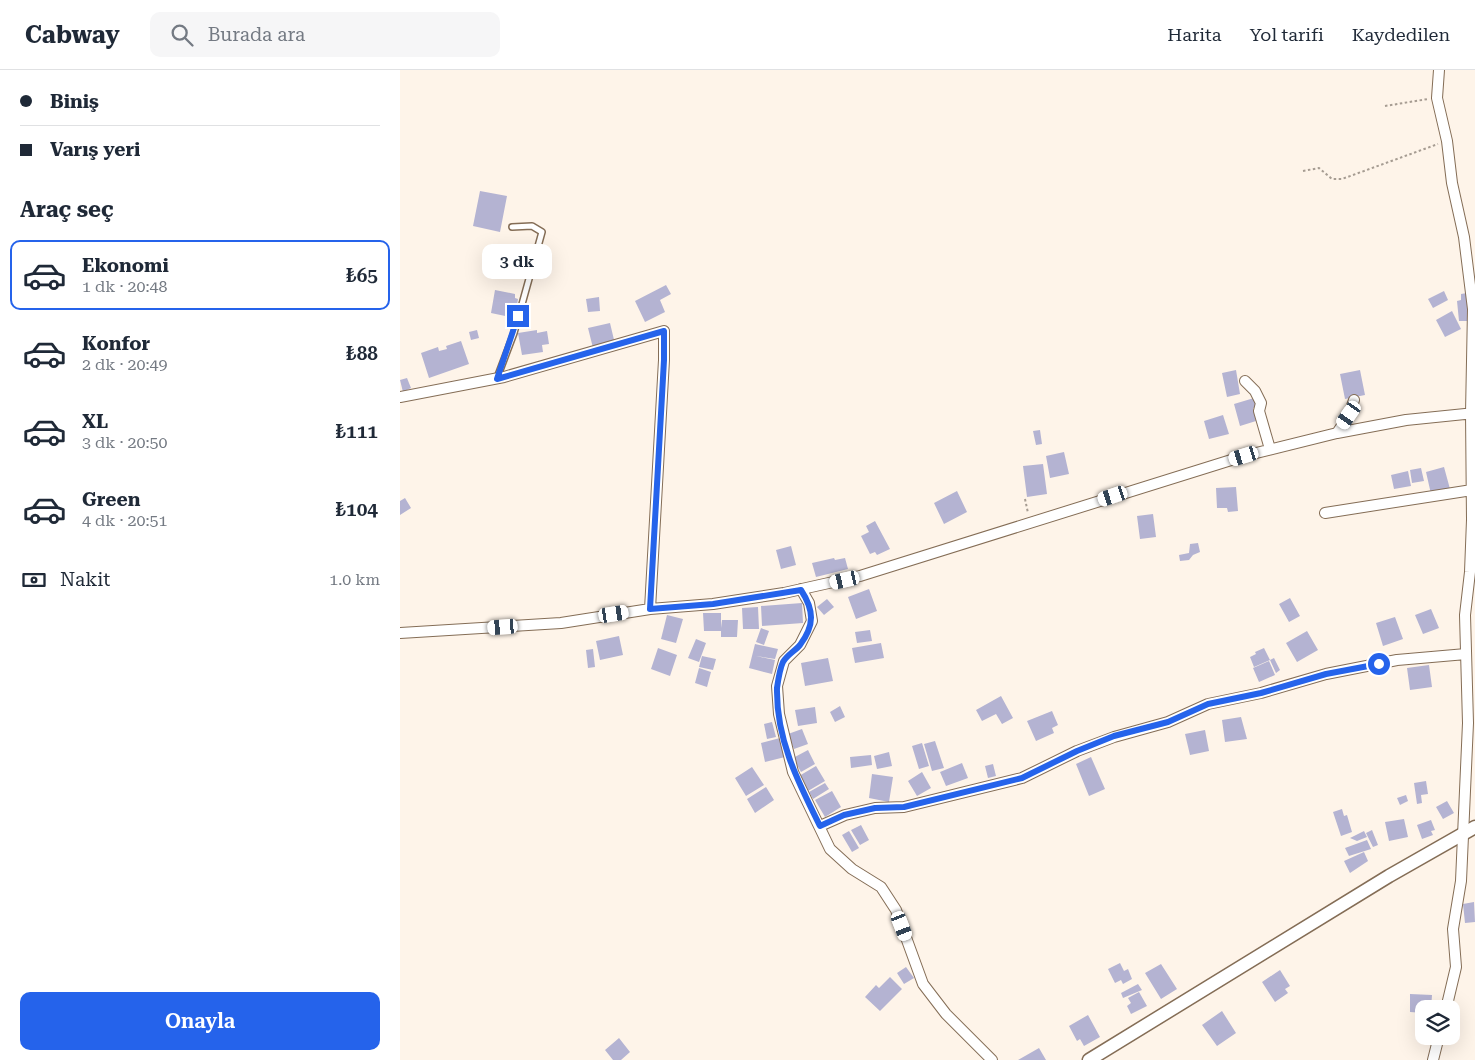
<!DOCTYPE html>
<html lang="tr">
<meta charset="utf-8">
<style>
body{margin:0;font-family:"Roboto Serif",serif;background:#f6f6f7;color:#1f2937;height:100vh;display:flex;flex-direction:column;font-size:19px;white-space:nowrap}
*{box-sizing:border-box;margin:0}
p{font-size:16px;color:#747a83}
.icon{flex:none;width:28px;height:28px;fill:none;stroke:currentColor;stroke-width:2;stroke-linecap:round;stroke-linejoin:round}
.map{position:relative;flex:1;overflow:hidden}
.side{display:flex;flex-direction:column;background:#fff;width:400px}
.side>*{flex:none}
.hud{display:grid;align-content:center;height:110px;padding:0 20px;background:#fff}
.tools{position:absolute;left:1015px;top:930px;display:grid;gap:10px}
.tools a{display:grid;place-items:center;width:45px;height:45px;border-radius:10px;background:#fff;box-shadow:0 5px 20px #0002;font-size:25px}
.end{position:absolute;width:22px;height:22px;margin:-11px;border:6px solid #2563eb;background:#fff;box-shadow:0 0 0 2px #fff}
.from{border-radius:50%}
.bubble{position:absolute;height:35px;border-radius:10px;background:#fff;box-shadow:0 5px 20px #0002;font-size:16px;font-weight:600;line-height:35px;text-align:center}
.car{position:absolute;width:15px;height:30px;margin:-15px -8px;border-radius:6px;box-shadow:0 0 4px 1px #0007;background:linear-gradient(#fff 24%,#345 0 40%,#fff 0 76%,#345 0 86%,#fff 0)}
.hud b{display:flex;align-items:center;gap:18px;height:48px;font-size:19px}
.hud b+b{border-top:1px solid #e0e1e3}
.hud i{width:12px;height:12px;background:#1f2937}
ul{padding:0;list-style:none}
li{display:flex;align-items:center;gap:15px;height:70px;margin:0 10px 8px;padding:0 10px;border:2px solid transparent;border-radius:10px}
li div{flex:1}
li b{display:block;font-size:19px}
li em{font-style:normal;font-weight:600}
li.on{border-color:#2563eb}
li>.icon{width:45px;height:45px;stroke-width:1.5}
h2{padding:0 20px;font-size:22px;line-height:60px}
.pay{display:flex;align-items:center;gap:12px;height:55px;padding:0 20px;font-size:19px}
.pay p{margin-inline-start:auto}
.cta{display:flex;gap:10px;margin-top:auto;padding:10px 20px}
.cta a{flex:1;height:58px;border-radius:10px;background:#2563eb;color:#fff;font-size:20px;font-weight:600;line-height:58px;text-align:center}
header{display:flex;align-items:center;gap:30px;box-sizing:border-box;height:70px;padding:0 25px;background:#fff;border-bottom:1px solid #e0e1e3}
header strong{font-size:24px}
nav{display:flex;gap:28px;margin-inline-start:auto;font-size:18px}
.search{width:350px;height:45px;background:#f6f6f7;display:flex;align-items:center;gap:12px;box-sizing:border-box;padding:0 18px;border-radius:10px;color:#747a83;font-size:19px}
main{display:flex;flex:1;min-height:0}
.map>svg:first-child{display:block}
.building{fill:#b4b3d2}
.lines{fill:none;stroke-linecap:round;stroke-linejoin:round}
.service-casing{stroke:#846d56;stroke-width:8}
.minor-casing{stroke:#846d56;stroke-width:12}
.tertiary-casing{stroke:#846d56;stroke-width:15}
.path{stroke:#a69c92;stroke-width:2;stroke-dasharray:2.5 2.5;stroke-linecap:butt}
.service{stroke:#fff;stroke-width:5}
.minor{stroke:#fff;stroke-width:10}
.tertiary{stroke:#fff;stroke-width:12}
.route{stroke:#2563eb;stroke-width:6}
</style>
<header>
<strong>Cabway</strong>
<div class="search"><svg class="icon" aria-label="search" viewBox="0 0 24 24"><circle cx="10" cy="10" r="6"/><path d="M15 15l6 6"/></svg>Burada ara</div>
<nav><a>Harita</a><a>Yol tarifi</a><a>Kaydedilen</a></nav>
</header>
<main>
<section class="side">
<div class="hud">
<b><i class="from"></i>Biniş</b>
<b><i></i>Varış yeri</b>
</div>
<h2>Araç seç</h2>
<ul>
<li class="on"><svg class="icon" aria-label="car" viewBox="0 0 24 24"><path d="M5 17H2v-5l4-1 3-4h7l3 4 3 1v5h-3M9 17h6M6 11h13"/><circle cx="7" cy="17" r="2"/><circle cx="17" cy="17" r="2"/></svg><div><b>Ekonomi</b><p>1 dk · 20:48</p></div><em>₺65</em></li>
<li><svg class="icon" aria-label="car" viewBox="0 0 24 24"><path d="M5 17H2v-5l4-1 3-4h7l3 4 3 1v5h-3M9 17h6M6 11h13"/><circle cx="7" cy="17" r="2"/><circle cx="17" cy="17" r="2"/></svg><div><b>Konfor</b><p>2 dk · 20:49</p></div><em>₺88</em></li>
<li><svg class="icon" aria-label="car" viewBox="0 0 24 24"><path d="M5 17H2v-5l4-1 3-4h7l3 4 3 1v5h-3M9 17h6M6 11h13"/><circle cx="7" cy="17" r="2"/><circle cx="17" cy="17" r="2"/></svg><div><b>XL</b><p>3 dk · 20:50</p></div><em>₺111</em></li>
<li><svg class="icon" aria-label="car" viewBox="0 0 24 24"><path d="M5 17H2v-5l4-1 3-4h7l3 4 3 1v5h-3M9 17h6M6 11h13"/><circle cx="7" cy="17" r="2"/><circle cx="17" cy="17" r="2"/></svg><div><b>Green</b><p>4 dk · 20:51</p></div><em>₺104</em></li>
</ul>
<div class="pay"><svg class="icon" aria-label="cash" viewBox="0 0 24 24"><path d="M3 7h18v10H3z"/><circle cx="12" cy="12" r="2"/></svg>Nakit<p>1.0 km</p></div>
<div class="cta"><a>Onayla</a></div>
</section>
<div class="map">
<svg width="1075" height="990" viewBox="0 0 1075 990">
<rect width="100%" height="100%" fill="#fef4e9"/>
<path class="building" d="M 80,121 L 107,126 L 100,162 L 73,156 Z
M 266,215 L 271,224 L 260,230 L 265,242 L 245,252 L 235,231 Z
M 95,220 L 115,224 L 115,228 L 118,229 L 115,248 L 91,243 Z
M 1044,221 L 1048,230 L 1033,238 L 1028,229 Z
M 1067,223 L 1069,251 L 1059,251 L 1057,231 L 1061,230 L 1061,224 Z
M 199,227 L 200,241 L 188,242 L 186,229 Z
M 1052,241 L 1061,259 L 1045,267 L 1036,250 Z
M 210,253 L 215,274 L 193,278 L 188,258 Z
M 77,260 L 79,268 L 71,270 L 69,262 Z
M 137,260 L 137,263 L 147,261 L 149,274 L 142,275 L 143,282 L 122,285 L 118,263 Z
M 61,271 L 69,294 L 29,308 L 21,283 L 38,277 L 39,281 L 47,279 L 46,276 Z
M 836,300 L 840,324 L 827,327 L 822,303 Z
M 960,300 L 965,325 L 945,329 L 940,304 Z
M 7,308 L 11,318 L 3,322 L 0,310 Z
M 854,328 L 857,337 L 853,338 L 856,351 L 840,356 L 834,334 Z
M 823,345 L 829,364 L 809,369 L 804,351 Z
M 640,360 L 642,374 L 636,375 L 633,361 Z
M 664,382 L 669,404 L 650,408 L 646,386 Z
M 643,394 L 647,424 L 627,427 L 623,396 Z
M 1044,397 L 1050,419 L 1031,424 L 1026,402 Z
M 1021,398 L 1024,411 L 1012,413 L 1010,400 Z
M 1008,401 L 1011,416 L 994,419 L 991,405 Z
M 836,417 L 838,441 L 828,442 L 827,438 L 817,438 L 816,418 Z
M 557,421 L 567,442 L 544,454 L 534,433 Z
M 5,428 L 11,438 L 0,445 L 0,431 Z
M 753,444 L 756,467 L 740,469 L 737,446 Z
M 475,451 L 490,479 L 477,485 L 475,482 L 470,484 L 461,466 L 469,462 L 466,456 Z
M 798,473 L 800,482 L 793,485 L 789,490 L 780,491 L 779,485 L 789,483 L 790,474 Z
M 391,476 L 396,495 L 381,499 L 376,480 Z
M 434,488 L 435,490 L 445,488 L 448,499 L 416,507 L 412,493 Z
M 469,519 L 477,541 L 456,549 L 448,527 Z
M 890,528 L 900,546 L 889,552 L 879,534 Z
M 427,529 L 434,537 L 424,545 L 417,537 Z
M 402,533 L 403,553 L 362,556 L 361,536 Z
M 358,537 L 359,559 L 343,559 L 342,538 Z
M 1031,539 L 1039,558 L 1023,564 L 1015,545 Z
M 303,543 L 321,543 L 321,558 L 322,550 L 338,550 L 337,567 L 321,567 L 321,561 L 304,561 Z
M 267,545 L 283,549 L 276,573 L 261,569 Z
M 995,547 L 1003,569 L 983,576 L 976,553 Z
M 361,558 L 369,561 L 364,575 L 356,572 Z
M 470,560 L 472,571 L 457,573 L 455,562 Z
M 907,561 L 918,580 L 897,592 L 886,573 Z
M 219,566 L 223,585 L 200,590 L 196,571 Z
M 296,569 L 306,573 L 299,592 L 288,588 Z
M 481,573 L 484,588 L 455,593 L 452,578 Z
M 355,574 L 378,579 L 375,589 L 356,586 L 375,590 L 372,604 L 349,598 Z
M 258,578 L 277,585 L 270,606 L 251,599 Z
M 864,578 L 870,590 L 854,597 L 850,587 L 856,584 L 855,582 Z
M 193,579 L 195,597 L 188,598 L 186,580 Z
M 302,586 L 316,589 L 313,600 L 299,597 Z
M 428,588 L 433,611 L 405,616 L 401,593 Z
M 874,588 L 880,600 L 876,603 L 870,590 Z
M 869,591 L 875,605 L 859,612 L 853,598 Z
M 1029,595 L 1032,617 L 1010,620 L 1007,598 Z
M 299,598 L 311,602 L 307,617 L 295,613 Z
M 601,626 L 613,648 L 602,654 L 596,644 L 582,651 L 576,640 Z
M 440,636 L 445,647 L 435,652 L 430,642 Z
M 415,637 L 417,653 L 398,656 L 395,640 Z
M 652,641 L 658,655 L 652,658 L 654,663 L 636,671 L 627,651 Z
M 841,647 L 847,669 L 825,672 L 822,650 Z
M 372,652 L 376,667 L 367,669 L 364,654 Z
M 402,659 L 408,674 L 394,679 L 388,664 Z
M 805,660 L 809,681 L 790,685 L 785,664 Z
M 380,668 L 385,687 L 365,692 L 361,673 Z
M 535,671 L 544,698 L 532,701 L 524,674 Z
M 522,673 L 529,696 L 519,699 L 512,676 Z
M 408,680 L 415,694 L 401,702 L 393,688 Z
M 489,682 L 492,696 L 477,699 L 474,686 Z
M 471,685 L 472,695 L 451,698 L 450,687 Z
M 691,687 L 705,719 L 689,726 L 676,694 Z
M 562,693 L 568,708 L 546,716 L 540,702 Z
M 593,694 L 596,706 L 588,708 L 585,696 Z
M 416,696 L 425,711 L 408,721 L 399,706 Z
M 352,697 L 364,715 L 346,726 L 335,708 Z
M 522,702 L 531,718 L 517,726 L 508,711 Z
M 472,704 L 493,707 L 489,732 L 469,728 Z
M 1026,711 L 1028,724 L 1021,725 L 1022,733 L 1017,734 L 1014,713 Z
M 425,713 L 429,719 L 413,729 L 409,722 Z
M 366,717 L 374,730 L 355,743 L 347,729 Z
M 432,721 L 441,737 L 425,747 L 415,730 Z
M 1006,725 L 1008,731 L 1000,735 L 997,728 Z
M 1047,731 L 1054,743 L 1043,749 L 1036,737 Z
M 942,739 L 944,746 L 947,745 L 952,762 L 941,766 L 933,742 Z
M 1004,749 L 1008,767 L 989,771 L 985,752 Z
M 1031,750 L 1035,760 L 1031,761 L 1033,765 L 1022,769 L 1017,755 Z
M 461,755 L 469,770 L 460,775 L 451,760 Z
M 972,760 L 978,775 L 973,777 L 966,763 Z
M 449,761 L 459,778 L 452,782 L 442,765 Z
M 964,761 L 967,767 L 957,771 L 950,768 Z
M 967,770 L 971,779 L 949,786 L 945,778 Z
M 964,782 L 968,791 L 950,803 L 944,791 Z
M 1074,832 L 1075,852 L 1065,853 L 1063,834 Z
M 720,893 L 724,901 L 728,899 L 732,909 L 723,914 L 721,910 L 715,913 L 708,899 Z
M 761,894 L 777,919 L 761,929 L 745,903 Z
M 506,897 L 514,908 L 504,914 L 497,903 Z
M 880,900 L 890,916 L 885,919 L 888,923 L 875,932 L 862,912 Z
M 490,907 L 502,919 L 480,941 L 465,927 L 476,915 L 479,918 Z
M 738,914 L 742,920 L 723,928 L 721,923 Z
M 739,922 L 747,936 L 731,944 L 727,936 L 731,933 L 728,928 Z
M 1010,924 L 1032,925 L 1031,939 L 1024,939 L 1024,943 L 1010,942 Z
M 822,941 L 836,963 L 817,976 L 802,955 Z
M 688,945 L 700,967 L 684,976 L 680,969 L 677,971 L 669,956 Z
M 219,968 L 230,982 L 221,990 L 213,990 L 205,980 Z
M 639,978 L 646,990 L 618,990 Z"/>
<g class="lines">
<defs>
<path id="service" d="M 97,308 L 114,263 L 142,162 L 132,156 L 112,157"/>
<path id="minor" d="M 1039,0 L 1037,28 L 1047,71 L 1052,113 L 1064,167 L 1073,239 L 1071,343 L 1072,450 L 1070,502 L 1065,545 L 1068,653 L 1061,811 L 1053,859 L 1056,897 L 1046,939
M 845,311 L 855,321 L 861,333 L 859,341 L 870,379
M 0,327 L 104,307 L 264,261 L 264,290 L 250,539
M 937,363 L 949,345 L 954,330
M 925,443 L 1072,420
M 401,519 L 409,533 L 412,551 L 400,575 L 384,591 L 377,616 L 379,644 L 393,702 L 430,779 L 452,799 L 481,817 L 496,840 L 523,914 L 546,944 L 592,990
M 0,563 L 161,553 L 250,539 L 313,534 L 384,523 L 460,506 L 844,386 L 937,363 L 1006,350 L 1075,343
M 420,756 L 445,745 L 475,738 L 504,737 L 622,708 L 677,681 L 714,667 L 768,652 L 808,634 L 861,623 L 926,604 L 997,590 L 1066,584
M 1033,990 L 1039,966"/>
<path id="tertiary" d="M 689,990 L 989,806 L 1075,757"/>
</defs>
<use href="#service" class="service-casing"/>
<use href="#minor" class="minor-casing"/>
<use href="#tertiary" class="tertiary-casing"/>
<path class="path" d="M 985,36 L 1028,29
M 903,101 L 919,98 L 932,109 L 942,109 L 1038,74
M 625,429 L 628,443"/>
<use href="#service" class="service"/>
<use href="#minor" class="minor"/>
<use href="#tertiary" class="tertiary"/>
</g>
<g class="lines">
<path class="route" d="M 118,246 L 97,309 L 264,261 L 264,290 L 250,539 L 313,534 L 401,520 C 414,540 415,555 400,575 C 395,581 387,585 383,592 C 380,598 378,611 377,618 C 376,669 398,712 420,756 L 444,745 L 475,738 L 504,737 L 622,708 L 677,681 L 714,666 L 768,652 L 808,634 L 861,623 L 926,604 L 979,594"/>
</g>
</svg>
<div class="tools">
<a><svg class="icon" aria-label="layers" viewBox="0 0 24 24"><path d="M12 4l9 5-9 5-9-5zM3 14l9 5 9-5"/></svg></a>
</div>
<i class="end from" style="left:979px;top:594px"></i>
<i class="end" style="left:118px;top:246px"></i>
<div class="bubble" style="left:82px;top:174px;width:70px">3 dk</div>
<i class="car" style="left:949px;top:345px;rotate:215deg"></i>
<i class="car" style="left:844px;top:386px;rotate:253deg"></i>
<i class="car" style="left:713px;top:426px;rotate:252deg"></i>
<i class="car" style="left:445px;top:510px;rotate:257deg"></i>
<i class="car" style="left:214px;top:544px;rotate:81deg"></i>
<i class="car" style="left:103px;top:557px;rotate:266deg"></i>
<i class="car" style="left:502px;top:856px;rotate:159deg"></i>
</div>
</main>
